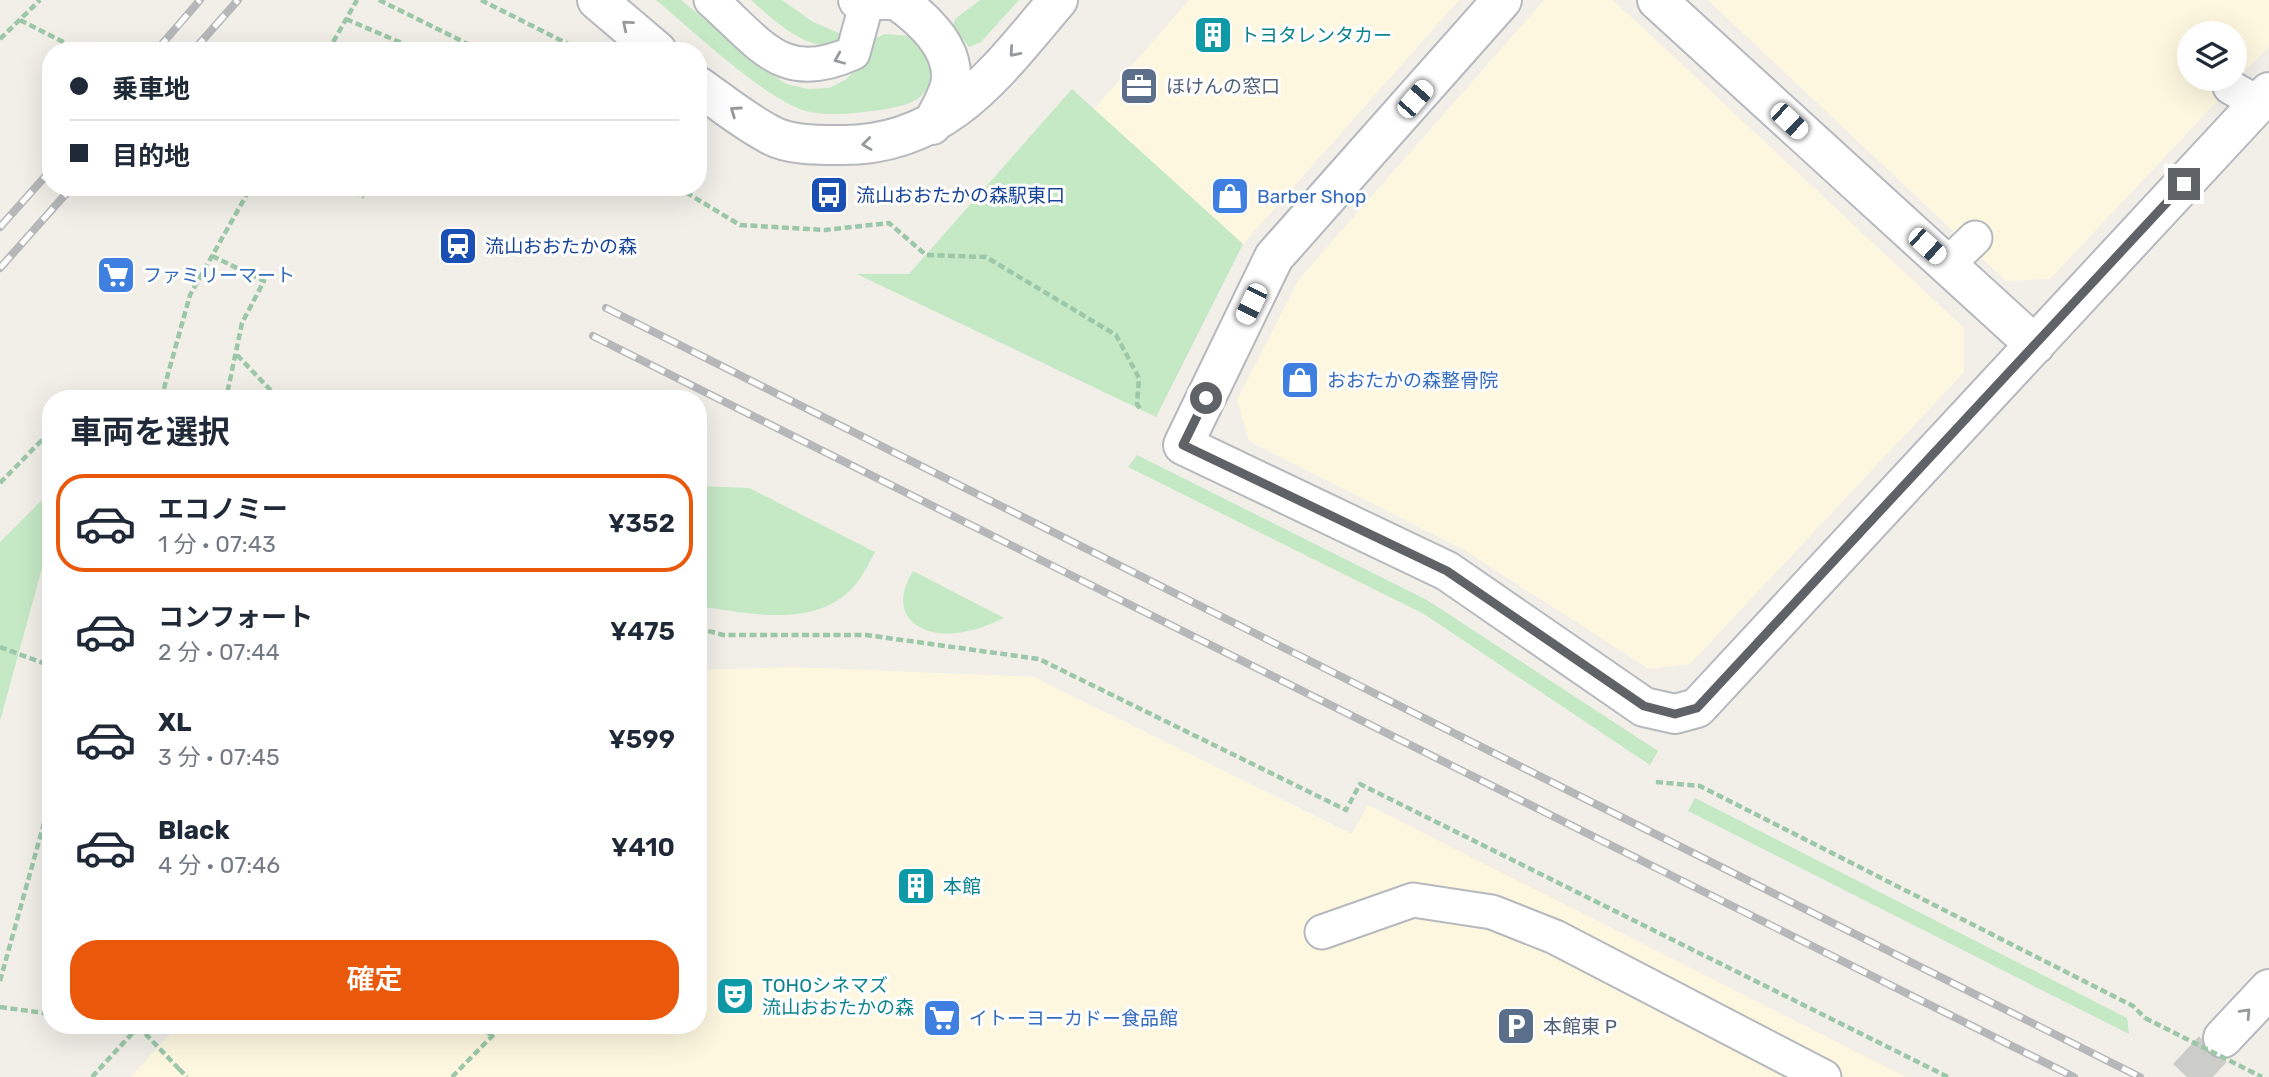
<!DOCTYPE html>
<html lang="ja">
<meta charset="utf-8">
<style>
body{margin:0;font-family:Rubik,"Noto Sans JP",sans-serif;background:#f6f6f7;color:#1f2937;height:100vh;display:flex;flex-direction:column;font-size:26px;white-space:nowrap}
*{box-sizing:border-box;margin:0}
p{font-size:23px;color:#747a83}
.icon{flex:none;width:38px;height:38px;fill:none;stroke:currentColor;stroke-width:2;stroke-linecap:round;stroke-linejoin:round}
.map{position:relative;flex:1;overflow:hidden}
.panel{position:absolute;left:42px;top:390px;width:665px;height:644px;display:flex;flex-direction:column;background:#fff;border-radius:28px;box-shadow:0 7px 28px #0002}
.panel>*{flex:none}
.hud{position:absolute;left:42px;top:42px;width:665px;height:154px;border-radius:28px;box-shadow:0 7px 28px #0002;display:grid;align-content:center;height:154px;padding:0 28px;background:#fff}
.fabs{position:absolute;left:2177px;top:21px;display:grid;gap:14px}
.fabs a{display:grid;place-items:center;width:70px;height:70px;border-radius:50%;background:#fff;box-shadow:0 7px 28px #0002;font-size:35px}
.end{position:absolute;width:32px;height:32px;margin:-16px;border:9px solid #5f6368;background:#fff;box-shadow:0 0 0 4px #fff}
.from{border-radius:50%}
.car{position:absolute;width:21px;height:42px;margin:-21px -10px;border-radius:9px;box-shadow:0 0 5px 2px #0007;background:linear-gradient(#fff 24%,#345 0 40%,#fff 0 76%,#345 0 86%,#fff 0)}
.hud b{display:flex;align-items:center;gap:24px;height:66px;font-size:26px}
.hud b+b{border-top:2px solid #e0e1e3}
.hud i{width:18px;height:18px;background:#1f2937}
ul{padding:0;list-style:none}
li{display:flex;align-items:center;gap:21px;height:98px;margin:0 14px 10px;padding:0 14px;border:4px solid transparent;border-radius:28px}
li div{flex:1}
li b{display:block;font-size:26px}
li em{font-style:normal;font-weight:600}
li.on{border-color:#ea580c}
li>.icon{width:63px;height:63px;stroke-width:1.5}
h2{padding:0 28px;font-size:32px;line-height:84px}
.primary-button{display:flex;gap:14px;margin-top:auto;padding:14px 28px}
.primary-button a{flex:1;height:80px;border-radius:28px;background:#ea580c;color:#fff;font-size:28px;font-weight:600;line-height:80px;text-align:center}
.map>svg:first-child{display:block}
.commercial{fill:#fef7e0;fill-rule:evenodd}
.green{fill:#c5e8c5}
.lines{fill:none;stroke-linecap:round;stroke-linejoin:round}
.tertiary-tunnel{stroke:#ccccc8;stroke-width:38;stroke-dasharray:38 19;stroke-linecap:butt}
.service-casing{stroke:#b5b8bc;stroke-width:37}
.minor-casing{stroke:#b5b8bc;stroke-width:42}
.tertiary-casing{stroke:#b5b8bc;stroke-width:42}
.path{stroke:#9cc7a9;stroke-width:4.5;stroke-dasharray:7 3.5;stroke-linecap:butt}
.service{stroke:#fff;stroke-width:33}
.minor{stroke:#fff;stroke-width:38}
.tertiary{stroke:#fff;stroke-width:38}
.rail-casing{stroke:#b6b7b8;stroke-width:8}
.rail{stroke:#fff;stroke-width:5;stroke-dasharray:16;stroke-linecap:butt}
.path-bridge{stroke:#9cc7a9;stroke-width:4.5;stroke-dasharray:7 3.5;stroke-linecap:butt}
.oneway{stroke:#979a9d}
.route{stroke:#5f6368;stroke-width:9}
.labels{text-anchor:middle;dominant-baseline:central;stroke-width:6;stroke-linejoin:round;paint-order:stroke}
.culture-label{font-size:19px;fill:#0d838f;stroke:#fff;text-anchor:start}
.service-label{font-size:19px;fill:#4e5e75;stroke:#fff;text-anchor:start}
.transit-label{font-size:19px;fill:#164399;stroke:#fff;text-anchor:start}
.shop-label{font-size:19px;fill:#366cbe;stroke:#fff;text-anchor:start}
</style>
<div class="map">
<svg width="2269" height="1077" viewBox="0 0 2269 1077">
<rect width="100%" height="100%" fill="#f1efe8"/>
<path class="commercial" d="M 1189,0 L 1459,0 L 1243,244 L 1094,109 Z
M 1544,0 L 1613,0 L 1964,328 L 1964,372 L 1690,664 L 1649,669 L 1464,550 L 1249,441 L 1237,400 L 1299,279 Z
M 1708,0 L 2269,0 L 2269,46 L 2050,279 L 2006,281 ZM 2189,33 L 2235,33 L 2235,79 L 2189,79 Z
M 792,667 L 1034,677 L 1352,834 L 1368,805 L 1906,1077 L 131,1077 L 177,1026 L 698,1026 L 698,670 Z"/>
<path class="green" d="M 656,0 L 681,0 L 769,72 L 786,84 L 808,89 L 829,88 L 845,80 L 866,61 L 876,38 L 885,34 L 923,37 L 938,65 C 925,100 917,104 880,110 C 855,113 831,117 806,111 C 767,101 690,28 656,0 Z
M 751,0 L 782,0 L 813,22 L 839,33 L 840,38 C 817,63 768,15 751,0 Z
M 980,0 L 1019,0 L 981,42 L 969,47 L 953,26 L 955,19 Z
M 1072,89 L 1243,244 L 1156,417 L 857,274 L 909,274 Z
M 1137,455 L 1427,600 L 1658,751 L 1650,765 L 1424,614 L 1128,467 Z
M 698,486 L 749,488 L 875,552 C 869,563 863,576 855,585 C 817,630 748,613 698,606 Z
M 51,491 L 51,535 L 0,721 L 0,542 Z
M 913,571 L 1004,618 C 989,625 974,631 957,633 C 914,637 888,612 913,571 Z
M 1695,798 L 2127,1018 L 2129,1034 L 1688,811 Z"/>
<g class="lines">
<path class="tertiary-tunnel" d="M 2187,1077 L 2223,1038"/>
<defs>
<path id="service" d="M 711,0 C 761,44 782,85 853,53 L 867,2
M 2230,87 L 2258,103
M 1947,265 L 1975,238
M 1322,932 L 1413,900 L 1492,912 L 1555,937 L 1824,1077"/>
<path id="minor" d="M 1502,0 L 1274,257 L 1183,445 L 1447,571 L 1644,707 L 1675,714 L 1697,708 L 2269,92
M 1657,0 L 2035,345"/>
<path id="tertiary" d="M 597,0 L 657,51
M 858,0 L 900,0
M 898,1 C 922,18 953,46 951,79 C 950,95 938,111 932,125
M 698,86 C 721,102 744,121 769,134 C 787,145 816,145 837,145 C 944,148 995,74 1058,0
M 2223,1038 L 2269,989"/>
</defs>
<use href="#service" class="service-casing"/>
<use href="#minor" class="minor-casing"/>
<use href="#tertiary" class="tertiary-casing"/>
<path class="path" d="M 379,0 L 482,51
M 481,0 L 574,47
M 346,19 L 420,51
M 20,20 L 81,51
M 0,39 L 40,0
M 328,51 L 357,0
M 344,187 L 364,197
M 677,187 L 740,225 L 825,230 L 889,223 L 926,255 L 986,257 L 1116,335 L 1139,378 L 1137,404 L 1141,410
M 88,192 L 92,187
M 212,256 L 264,281 L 242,323 L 226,399
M 237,355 L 279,399
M 161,399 L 190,295 L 251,187
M 0,483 L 41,441 L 51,443
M 698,628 L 723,635 L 866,635 L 1039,659 L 1346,810 L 1360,784 L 1948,1077
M 0,647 L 51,666
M 1656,782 L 1700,786 L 2133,1006 L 2145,1018
M 0,981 L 51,798
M 0,1007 L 51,1014
M 480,1026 L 492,1036
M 179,1069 L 187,1077
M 92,1077 L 139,1026
M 452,1077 L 502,1026"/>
<use href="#service" class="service"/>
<use href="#minor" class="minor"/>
<use href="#tertiary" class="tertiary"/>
<defs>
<path id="rail" d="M 156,51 L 200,0
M 193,51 L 238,0
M 0,227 L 51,170
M 0,268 L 72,187
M 606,308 L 2140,1077
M 593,336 L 2074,1077"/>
</defs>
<use href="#rail" class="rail-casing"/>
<use href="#rail" class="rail"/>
<path class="path-bridge" d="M 2145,1018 L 2262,1077
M 138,1026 L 179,1069"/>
</g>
<defs><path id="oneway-chevron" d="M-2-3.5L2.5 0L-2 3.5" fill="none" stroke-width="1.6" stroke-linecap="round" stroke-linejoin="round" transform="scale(1.75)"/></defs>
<g class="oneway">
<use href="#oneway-chevron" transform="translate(627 25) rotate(-140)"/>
<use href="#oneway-chevron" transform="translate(1014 52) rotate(131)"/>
<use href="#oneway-chevron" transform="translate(839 59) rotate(157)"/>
<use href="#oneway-chevron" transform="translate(735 111) rotate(-145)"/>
<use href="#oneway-chevron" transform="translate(867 144) rotate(173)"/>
<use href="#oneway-chevron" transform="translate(2246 1013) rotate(-47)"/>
</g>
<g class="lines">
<path class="route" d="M 1206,398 L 1183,445 L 1447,571 L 1644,706 L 1675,714 L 1697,708 L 2184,184"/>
</g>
<defs>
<symbol id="building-square" viewBox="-11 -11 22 22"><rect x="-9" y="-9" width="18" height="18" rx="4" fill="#0f9aa8" stroke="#fff"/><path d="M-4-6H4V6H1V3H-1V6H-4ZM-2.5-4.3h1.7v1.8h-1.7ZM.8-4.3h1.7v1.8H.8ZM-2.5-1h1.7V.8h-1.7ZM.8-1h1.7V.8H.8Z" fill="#fff"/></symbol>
<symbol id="office-square" viewBox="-11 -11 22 22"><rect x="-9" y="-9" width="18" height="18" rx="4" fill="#5c6f8a" stroke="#fff"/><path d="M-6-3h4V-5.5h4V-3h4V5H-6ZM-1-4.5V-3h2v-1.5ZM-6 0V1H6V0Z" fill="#fff"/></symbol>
<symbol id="bus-square" viewBox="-11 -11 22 22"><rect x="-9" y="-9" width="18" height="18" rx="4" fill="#1a4fb4" stroke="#fff"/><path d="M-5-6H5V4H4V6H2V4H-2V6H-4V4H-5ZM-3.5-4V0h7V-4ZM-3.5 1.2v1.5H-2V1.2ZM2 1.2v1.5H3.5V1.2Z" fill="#fff"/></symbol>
<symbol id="shop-square" viewBox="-11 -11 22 22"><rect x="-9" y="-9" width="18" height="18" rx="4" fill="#3f7fe0" stroke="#fff"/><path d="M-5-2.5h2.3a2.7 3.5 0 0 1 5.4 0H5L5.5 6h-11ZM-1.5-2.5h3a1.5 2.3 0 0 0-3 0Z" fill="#fff"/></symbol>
<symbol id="station-square" viewBox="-11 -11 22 22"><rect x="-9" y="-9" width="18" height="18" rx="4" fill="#1a4fb4" stroke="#fff"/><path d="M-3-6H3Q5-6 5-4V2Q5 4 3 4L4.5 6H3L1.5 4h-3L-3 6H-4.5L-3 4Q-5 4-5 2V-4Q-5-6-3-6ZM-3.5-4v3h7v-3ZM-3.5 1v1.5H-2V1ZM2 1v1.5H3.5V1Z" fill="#fff"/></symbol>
<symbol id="supermarket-square" viewBox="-11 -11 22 22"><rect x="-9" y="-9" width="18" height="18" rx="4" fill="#3f7fe0" stroke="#fff"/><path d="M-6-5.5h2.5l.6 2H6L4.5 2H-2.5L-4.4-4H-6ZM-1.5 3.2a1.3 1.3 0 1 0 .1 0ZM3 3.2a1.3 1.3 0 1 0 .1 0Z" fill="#fff"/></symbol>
<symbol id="theatre-square" viewBox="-11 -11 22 22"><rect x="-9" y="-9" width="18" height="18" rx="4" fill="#0f9aa8" stroke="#fff"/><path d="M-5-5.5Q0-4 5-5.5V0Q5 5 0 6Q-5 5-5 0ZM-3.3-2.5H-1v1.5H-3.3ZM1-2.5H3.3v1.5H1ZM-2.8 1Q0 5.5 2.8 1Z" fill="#fff"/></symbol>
<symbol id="parking-square" viewBox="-11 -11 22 22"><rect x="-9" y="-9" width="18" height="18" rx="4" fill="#5c6f8a" stroke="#fff"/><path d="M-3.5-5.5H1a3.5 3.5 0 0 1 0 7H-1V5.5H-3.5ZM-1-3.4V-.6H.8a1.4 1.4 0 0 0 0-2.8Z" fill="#fff"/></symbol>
</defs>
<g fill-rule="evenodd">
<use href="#building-square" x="1191" y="13" width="44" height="44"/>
<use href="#office-square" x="1117" y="64" width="44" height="44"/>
<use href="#bus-square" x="807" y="173" width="44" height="44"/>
<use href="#shop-square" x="1208" y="174" width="44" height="44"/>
<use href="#station-square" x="436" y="224" width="44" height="44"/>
<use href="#supermarket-square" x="94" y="253" width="44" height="44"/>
<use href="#shop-square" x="1278" y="358" width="44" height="44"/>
<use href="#building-square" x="894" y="864" width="44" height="44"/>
<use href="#theatre-square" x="713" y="974" width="44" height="44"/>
<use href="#supermarket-square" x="920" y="996" width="44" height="44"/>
<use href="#parking-square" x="1494" y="1004" width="44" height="44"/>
</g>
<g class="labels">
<g class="culture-label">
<text x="1240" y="35">トヨタレンタカー</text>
<text x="943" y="886">本館</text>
<text x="762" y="985">TOHOシネマズ<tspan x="762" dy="22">流山おおたかの森</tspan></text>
</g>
<g class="service-label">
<text x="1166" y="86">ほけんの窓口</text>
<text x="1543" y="1026">本館東 P</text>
</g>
<g class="transit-label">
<text x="856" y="195">流山おおたかの森駅東口</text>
<text x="485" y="246">流山おおたかの森</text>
</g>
<g class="shop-label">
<text x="1257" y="196">Barber Shop</text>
<text x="143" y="275">ファミリーマート</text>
<text x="1327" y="380">おおたかの森整骨院</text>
<text x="969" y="1018">イトーヨーカドー食品館</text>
</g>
</g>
</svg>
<div class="fabs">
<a><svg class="icon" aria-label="layers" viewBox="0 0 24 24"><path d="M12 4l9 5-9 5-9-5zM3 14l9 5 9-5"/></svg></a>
</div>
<i class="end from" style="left:1206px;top:398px"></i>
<i class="end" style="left:2184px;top:184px"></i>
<i class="car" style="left:1415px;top:99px;rotate:41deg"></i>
<i class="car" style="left:1789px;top:121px;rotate:133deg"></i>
<i class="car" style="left:1927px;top:246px;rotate:132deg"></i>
<i class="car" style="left:1251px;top:304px;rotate:206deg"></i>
<div class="hud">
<b><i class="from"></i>乗車地</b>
<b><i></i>目的地</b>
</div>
<section class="panel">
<h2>車両を選択</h2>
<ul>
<li class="on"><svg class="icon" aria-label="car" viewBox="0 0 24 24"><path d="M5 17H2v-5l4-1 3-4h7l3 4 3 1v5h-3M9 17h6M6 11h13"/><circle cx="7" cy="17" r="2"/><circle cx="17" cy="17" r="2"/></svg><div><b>エコノミー</b><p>1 分 · 07:43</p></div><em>¥352</em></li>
<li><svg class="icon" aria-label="car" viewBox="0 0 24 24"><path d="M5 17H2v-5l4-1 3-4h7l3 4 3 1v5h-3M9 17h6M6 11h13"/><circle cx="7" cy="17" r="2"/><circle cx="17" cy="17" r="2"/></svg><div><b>コンフォート</b><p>2 分 · 07:44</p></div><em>¥475</em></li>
<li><svg class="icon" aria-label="car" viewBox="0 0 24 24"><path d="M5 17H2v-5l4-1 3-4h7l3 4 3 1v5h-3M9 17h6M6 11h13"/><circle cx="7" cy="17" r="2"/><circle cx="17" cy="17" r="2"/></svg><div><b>XL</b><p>3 分 · 07:45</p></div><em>¥599</em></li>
<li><svg class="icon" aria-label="car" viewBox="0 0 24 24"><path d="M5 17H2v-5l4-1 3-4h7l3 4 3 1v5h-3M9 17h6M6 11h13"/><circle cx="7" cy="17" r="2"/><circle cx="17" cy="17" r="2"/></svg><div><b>Black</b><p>4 分 · 07:46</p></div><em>¥410</em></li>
</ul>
<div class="primary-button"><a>確定</a></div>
</section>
</div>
